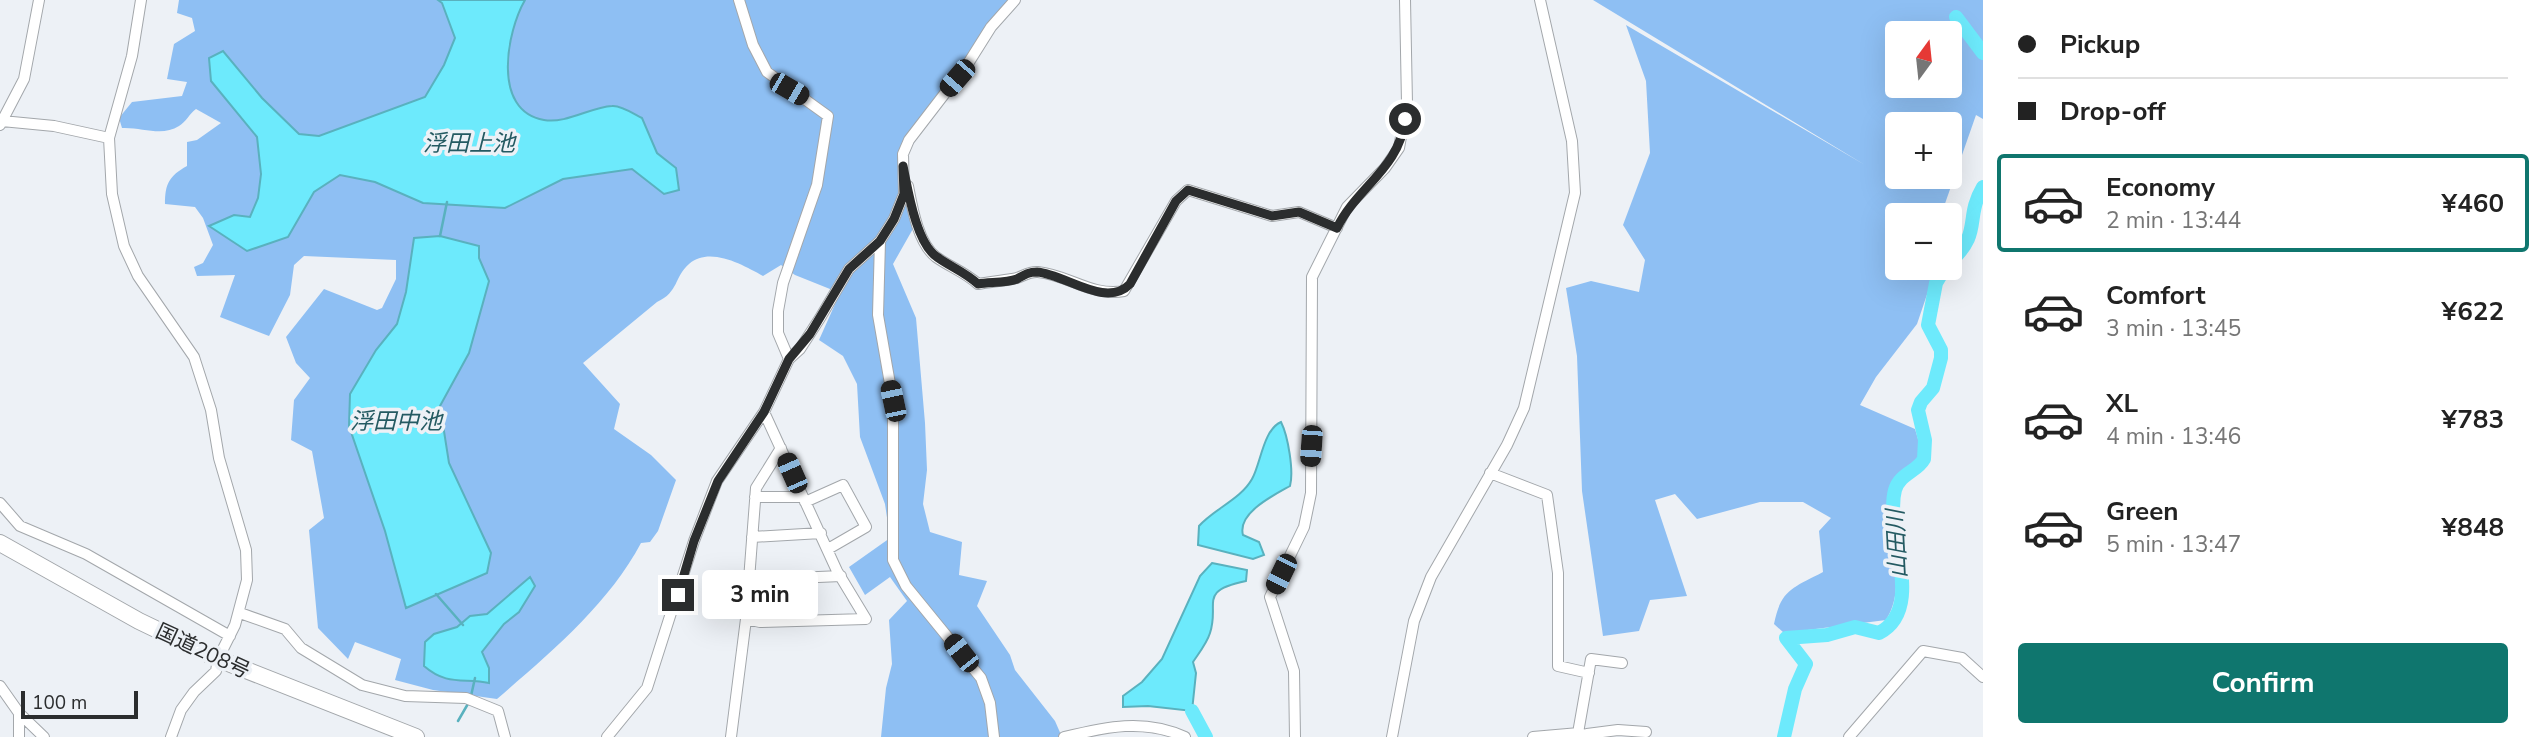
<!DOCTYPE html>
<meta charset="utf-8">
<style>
body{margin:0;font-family:"Nunito Sans","Noto Sans JP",sans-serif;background:#f6f6f6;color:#222;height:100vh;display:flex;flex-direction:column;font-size:26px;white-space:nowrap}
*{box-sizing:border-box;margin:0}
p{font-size:23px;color:#767676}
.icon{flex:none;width:38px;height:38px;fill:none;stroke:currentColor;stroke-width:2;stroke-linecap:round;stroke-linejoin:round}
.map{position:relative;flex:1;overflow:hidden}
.drawer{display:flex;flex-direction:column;background:#fff;width:560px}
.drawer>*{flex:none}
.guide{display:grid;align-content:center;height:154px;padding:0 35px;background:#fff}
.needle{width:46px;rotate:15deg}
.controls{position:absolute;left:1885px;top:21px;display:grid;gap:14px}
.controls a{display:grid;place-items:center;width:77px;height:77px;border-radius:7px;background:#fff;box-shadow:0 7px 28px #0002;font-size:35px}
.scale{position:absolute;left:21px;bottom:18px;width:117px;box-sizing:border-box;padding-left:7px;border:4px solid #2b2d2e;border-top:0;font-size:19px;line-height:24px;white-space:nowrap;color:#2b2d2e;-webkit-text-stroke:5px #edf1f6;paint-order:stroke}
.end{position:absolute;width:32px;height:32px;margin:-16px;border:9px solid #2b2d2e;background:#fff;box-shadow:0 0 0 4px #fff}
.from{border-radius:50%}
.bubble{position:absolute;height:49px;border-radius:7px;background:#fff;box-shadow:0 7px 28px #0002;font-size:23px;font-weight:700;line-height:49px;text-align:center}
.car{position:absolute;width:21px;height:42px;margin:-21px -10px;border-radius:9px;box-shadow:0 0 5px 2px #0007;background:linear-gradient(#222 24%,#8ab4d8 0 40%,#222 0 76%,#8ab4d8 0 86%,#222 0)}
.guide b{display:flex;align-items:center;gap:24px;height:66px;font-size:26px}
.guide b+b{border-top:2px solid #e0e0e0}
.guide i{width:18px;height:18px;background:#222}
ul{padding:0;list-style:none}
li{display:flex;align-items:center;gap:21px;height:98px;margin:0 14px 10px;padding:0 21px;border:4px solid transparent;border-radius:7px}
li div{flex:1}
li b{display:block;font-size:26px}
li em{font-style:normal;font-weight:700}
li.selected{border-color:#0f766e}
li>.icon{width:63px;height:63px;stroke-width:1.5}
.primary-button{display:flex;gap:14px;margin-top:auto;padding:14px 35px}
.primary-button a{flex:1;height:80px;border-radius:7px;background:#0f766e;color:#fff;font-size:28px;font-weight:700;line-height:80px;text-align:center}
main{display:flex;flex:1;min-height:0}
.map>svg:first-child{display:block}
.forest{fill:#8ebff3;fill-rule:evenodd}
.water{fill:#6deafc;stroke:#59b1be;stroke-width:2}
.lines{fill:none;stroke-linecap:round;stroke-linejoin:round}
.stream{stroke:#59b1be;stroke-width:2.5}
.river{stroke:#6deafc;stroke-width:14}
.minor-casing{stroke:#a3a7ab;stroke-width:12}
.highway-casing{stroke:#a3a7ab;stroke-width:18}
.minor{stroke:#fff;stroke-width:10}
.highway{stroke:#fff;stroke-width:16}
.route{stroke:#2b2d2e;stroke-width:9}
.labels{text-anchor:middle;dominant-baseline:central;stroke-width:7;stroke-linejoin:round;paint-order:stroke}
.street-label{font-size:21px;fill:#2b2d2e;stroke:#edf1f6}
.water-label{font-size:23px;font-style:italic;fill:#245a62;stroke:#edf1f6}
</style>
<main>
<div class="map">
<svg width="1983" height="737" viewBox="0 0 1983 737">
<rect width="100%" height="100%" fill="#edf1f6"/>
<path class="forest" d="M 179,0 L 1010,0 L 933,105 L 906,158 L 914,227 L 893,264 L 916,318 L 925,423 L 927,470 L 923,504 L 930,532 L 962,542 L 959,575 L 987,581 L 977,606 L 1010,655 L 1015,670 L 1055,721 L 1062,737 L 881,737 L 886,688 L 892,664 L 889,620 L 907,601 L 890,577 L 865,595 L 849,567 L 890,538 L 885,504 L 860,437 L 857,384 L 843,356 L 819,340 L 840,293 L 795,275 L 781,265 L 763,276 C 743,265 710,246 689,264 C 674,277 679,292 657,302 L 583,363 L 620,404 L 614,429 L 651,455 L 676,480 L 658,531 L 650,542 L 641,543 C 608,605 550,653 497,699 L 433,690 L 395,680 L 401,659 L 355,642 L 348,659 L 318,628 L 309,530 L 324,518 L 312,451 L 291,440 L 294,400 L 310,378 L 296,363 L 286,337 L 324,289 L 377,310 L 382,308 L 396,279 L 396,260 L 304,256 L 294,265 L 290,295 L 269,336 L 220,317 L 235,275 L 197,276 L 194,267 L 203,263 L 213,245 L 203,218 L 195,207 L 165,204 C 165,184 169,176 187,166 L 187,142 L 197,140 L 221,123 L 196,109 C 189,114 186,122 179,126 C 162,137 142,127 122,128 L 119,118 L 132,102 L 182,96 L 187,82 L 167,79 L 174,44 L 195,31 L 192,18 L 177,13 Z
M 1593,0 L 1983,0 L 1983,119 L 1976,115 L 1941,215 L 1897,215 L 1897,268 L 1936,268 L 1917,324 L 1876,377 L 1860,405 L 1915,429 L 1924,459 L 1897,476 C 1894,486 1889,497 1888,508 C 1887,546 1908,585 1886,620 L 1784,633 L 1774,624 C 1781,589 1793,588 1823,572 L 1819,531 L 1831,518 L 1803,502 L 1760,502 L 1697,519 L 1675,494 L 1655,500 L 1687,596 L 1650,600 L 1639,631 L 1603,636 L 1582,491 L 1577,356 L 1566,288 L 1591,281 L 1639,292 L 1645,260 L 1623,225 L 1650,153 L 1646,81 L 1626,25 L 1865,165 ZM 1897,33 L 1950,33 L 1950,86 L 1897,86 ZM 1897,124 L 1950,124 L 1950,177 L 1897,177 Z"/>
<path class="water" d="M 438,0 L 525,0 C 507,31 491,111 544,120 C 566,124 591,107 612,106 C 621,105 634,114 642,118 L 657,153 L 676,168 L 679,190 L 664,194 L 632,169 L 563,179 L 505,208 L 423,203 L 375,182 L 340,175 L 314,192 L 288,237 L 247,251 L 209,226 L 234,215 L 250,217 L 258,198 L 261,174 L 257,137 L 211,81 L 209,58 L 223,51 L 262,98 L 299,134 L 319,136 L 425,97 L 444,65 L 455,38 L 442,3 Z
M 440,236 L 479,246 L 479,258 L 489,281 L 469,353 L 440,406 L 449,463 L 491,553 L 487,573 L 406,608 L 385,531 L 349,426 L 350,394 L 376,350 L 397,324 L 406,292 L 414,238 Z
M 1281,422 C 1288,436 1294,471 1290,486 C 1274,495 1237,513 1243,535 L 1259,542 L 1264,555 L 1253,559 L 1198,545 L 1199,526 C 1214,509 1241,499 1252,479 C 1261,463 1263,430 1281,422 Z
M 1212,563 L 1247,570 L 1246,581 C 1197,591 1220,603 1210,633 C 1207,643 1199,653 1193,662 L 1196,673 L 1192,711 L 1148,706 L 1123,707 L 1123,696 L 1142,682 L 1162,659 L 1200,576 Z
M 530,577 L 535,586 L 519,612 L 504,624 L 482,652 L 489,668 L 489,683 C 463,678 447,686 424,666 L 425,642 L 434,634 L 457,627 L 470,616 L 487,614 Z"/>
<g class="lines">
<path class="stream" d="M 440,236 L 447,202
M 436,594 L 463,625
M 471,696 L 475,678
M 458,721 L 469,702"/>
<path class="river" d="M 1956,17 L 1983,53
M 1950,262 C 1983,232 1964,219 1983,187
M 1192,711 L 1206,737
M 1784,737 L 1795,689 L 1806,664 L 1786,638 L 1827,635 L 1855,627 L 1879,633 C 1927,608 1884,530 1895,490 C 1900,473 1917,472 1924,459 L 1925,440 L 1918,410 L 1921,402 L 1933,388 L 1941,358 L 1941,350 L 1928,325 L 1936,283 L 1945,268"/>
<defs>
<path id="minor" d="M 739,0 L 753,45 L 767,72 L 828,116 L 817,185 L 783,283 L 778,311 L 778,333 L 789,359
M 2,121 L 54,126 L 109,138 L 112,194 L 124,246 L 138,276 L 194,357 L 211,410 L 219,458 L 246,550 L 247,580 L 235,625 L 218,659 L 216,671 L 194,692 L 181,710 L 171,737
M 0,125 L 24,79 L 39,0
M 109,138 L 132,56 L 141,0
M 908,186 C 912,207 918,243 936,257 C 950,267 965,272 978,284 C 989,282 1001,281 1012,279 C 1022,278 1027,271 1038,272 C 1069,275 1092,297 1124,291 L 1176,201 L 1188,190 L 1272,216 L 1299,212 L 1337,228
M 880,241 L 878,315 L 893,401 L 893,560 L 906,586 L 981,678 L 990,703 L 994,737
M 1490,473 L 1547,495 L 1558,573 L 1558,666 L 1589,673
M 755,497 L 803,497
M 805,502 L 843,485 L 866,527 L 828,549
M 0,503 L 20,526 L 86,554 L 230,636
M 752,537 L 821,533
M 749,580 L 841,576
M 240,613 L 285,629 L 301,648 L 362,685 L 405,696 L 466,698 L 498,711 L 505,737
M 746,619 L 756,488 L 781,448
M 0,686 L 19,713 L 44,737
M 1578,733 L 1591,659 L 1622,663
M 1587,734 L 1618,730 L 1646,732
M 19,737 L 19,713
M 607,737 L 647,688 L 694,541 L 717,481 L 764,412 L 789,359 L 800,349 L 820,318 L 849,269 L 880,241 L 894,219 L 904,194 L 903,154 L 909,140 L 969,62 L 991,27 L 1015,0
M 731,737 L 746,619 L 760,622 L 866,619 L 837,571 L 764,412
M 1064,737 C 1106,727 1144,718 1185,737
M 1295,737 L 1294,671 L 1270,597 L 1304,527 L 1311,493 L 1312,277 L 1347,207 L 1385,168 L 1399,148 L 1407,103 L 1405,0
M 1392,737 L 1414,621 L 1431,577 L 1507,445 L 1524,408 L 1575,193 L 1572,141 L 1540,0
M 1533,737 L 1579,733 L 1592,737
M 1849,737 L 1923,651 L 1962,658 L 1983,677"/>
<path id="highway" d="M 0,543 L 139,621 L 218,659 L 416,737"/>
</defs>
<use href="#minor" class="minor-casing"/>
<use href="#highway" class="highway-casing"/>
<use href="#minor" class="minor"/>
<use href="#highway" class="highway"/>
</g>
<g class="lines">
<path class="route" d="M 678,595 L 694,541 L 718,481 L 764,412 L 789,359 L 810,334 L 849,269 L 880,241 L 894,219 L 904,194 L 903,166 C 908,190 916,243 937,257 C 951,267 965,272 978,284 C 990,282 1006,283 1017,279 C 1024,275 1028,272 1037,272 C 1065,274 1106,309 1130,284 L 1176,201 L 1188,190 L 1272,216 L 1299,212 L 1337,228 C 1357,187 1400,168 1405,119"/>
</g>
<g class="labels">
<g class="street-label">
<text transform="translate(203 651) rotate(25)">国道208号</text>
</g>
<g class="water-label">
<text x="469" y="143">浮田上池</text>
<text x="396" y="421">浮田中池</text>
<text transform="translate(1897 544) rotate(-93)">山田川</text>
</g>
</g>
</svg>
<div class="controls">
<a><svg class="needle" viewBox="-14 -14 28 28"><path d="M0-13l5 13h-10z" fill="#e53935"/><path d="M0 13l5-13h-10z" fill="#767676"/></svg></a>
<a>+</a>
<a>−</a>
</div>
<div class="scale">100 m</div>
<i class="end from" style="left:1405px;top:119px"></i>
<i class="end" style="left:678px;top:595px"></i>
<div class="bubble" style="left:702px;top:570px;width:116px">3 min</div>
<i class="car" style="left:957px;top:78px;rotate:221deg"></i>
<i class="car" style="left:789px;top:89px;rotate:120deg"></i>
<i class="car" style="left:893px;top:401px;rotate:348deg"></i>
<i class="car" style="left:1311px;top:446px;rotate:184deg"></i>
<i class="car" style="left:792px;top:473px;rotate:336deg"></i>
<i class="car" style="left:1281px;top:574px;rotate:206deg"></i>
<i class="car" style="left:961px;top:653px;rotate:322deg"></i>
</div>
<section class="drawer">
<div class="guide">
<b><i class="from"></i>Pickup</b>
<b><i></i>Drop-off</b>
</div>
<ul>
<li class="selected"><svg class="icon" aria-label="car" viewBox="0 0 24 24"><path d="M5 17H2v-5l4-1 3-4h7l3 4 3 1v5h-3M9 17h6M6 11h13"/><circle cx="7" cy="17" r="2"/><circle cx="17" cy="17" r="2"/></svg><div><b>Economy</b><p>2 min · 13:44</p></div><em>¥460</em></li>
<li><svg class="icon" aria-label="car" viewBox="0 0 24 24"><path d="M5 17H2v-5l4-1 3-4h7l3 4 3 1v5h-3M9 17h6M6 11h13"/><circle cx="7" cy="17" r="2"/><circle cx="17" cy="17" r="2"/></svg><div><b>Comfort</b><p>3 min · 13:45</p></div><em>¥622</em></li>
<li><svg class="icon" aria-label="car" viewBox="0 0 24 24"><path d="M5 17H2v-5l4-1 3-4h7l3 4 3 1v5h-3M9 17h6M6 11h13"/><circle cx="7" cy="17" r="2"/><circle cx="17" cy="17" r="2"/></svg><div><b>XL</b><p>4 min · 13:46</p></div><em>¥783</em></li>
<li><svg class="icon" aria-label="car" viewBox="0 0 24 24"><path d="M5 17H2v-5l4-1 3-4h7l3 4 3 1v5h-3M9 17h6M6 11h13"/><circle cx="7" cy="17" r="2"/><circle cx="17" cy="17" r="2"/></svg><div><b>Green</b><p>5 min · 13:47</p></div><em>¥848</em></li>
</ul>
<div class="primary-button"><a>Confirm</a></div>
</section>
</main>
